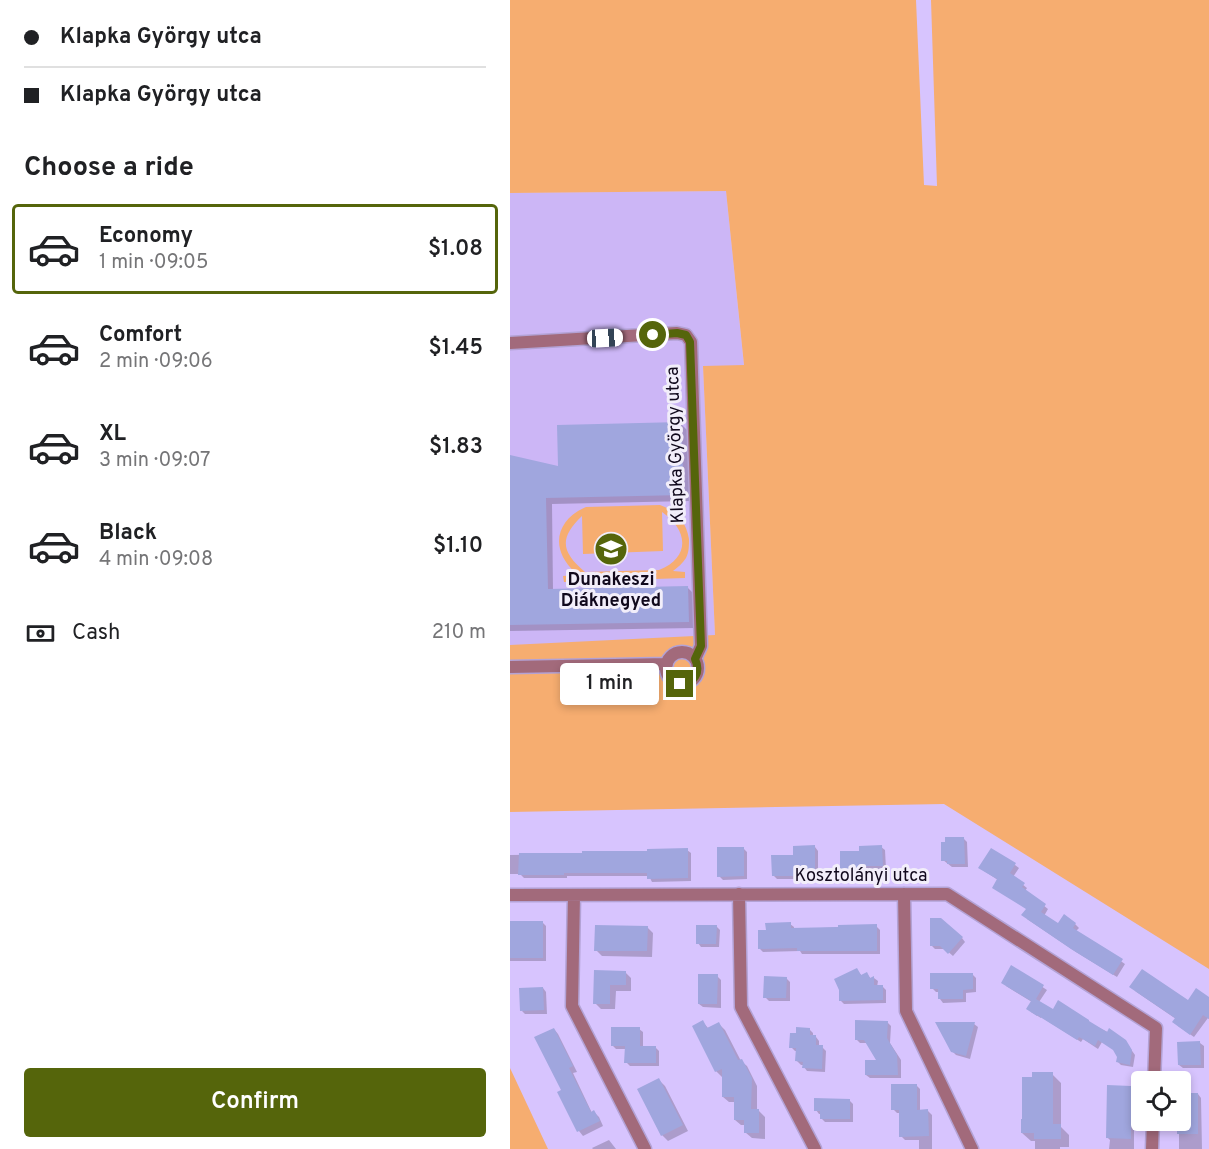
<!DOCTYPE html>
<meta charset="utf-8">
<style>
body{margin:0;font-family:Overpass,sans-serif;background:#f2f2f2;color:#202124;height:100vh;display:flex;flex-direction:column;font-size:22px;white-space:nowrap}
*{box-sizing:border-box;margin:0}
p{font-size:20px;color:#757577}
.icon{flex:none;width:33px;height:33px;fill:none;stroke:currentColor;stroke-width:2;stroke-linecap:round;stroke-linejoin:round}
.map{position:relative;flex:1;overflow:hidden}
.drawer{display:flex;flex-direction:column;background:#fff;width:510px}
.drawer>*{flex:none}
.hud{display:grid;align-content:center;height:132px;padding:0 24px;background:#fff}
.controls{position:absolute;left:621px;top:1071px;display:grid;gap:12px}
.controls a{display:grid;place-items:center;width:60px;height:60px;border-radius:6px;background:#fff;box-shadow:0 3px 9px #0003;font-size:30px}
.end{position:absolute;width:27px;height:27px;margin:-14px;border:8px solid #55650b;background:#fff;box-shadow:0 0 0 3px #fff}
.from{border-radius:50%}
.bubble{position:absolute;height:42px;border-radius:6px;background:#fff;box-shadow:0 3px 9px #0003;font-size:20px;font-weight:600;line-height:42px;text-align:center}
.car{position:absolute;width:18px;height:36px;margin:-18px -9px;border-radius:8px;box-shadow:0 0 4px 2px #0007;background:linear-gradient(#fff 24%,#345 0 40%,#fff 0 76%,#345 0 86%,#fff 0)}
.hud b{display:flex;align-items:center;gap:21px;height:57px;font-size:22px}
.hud b+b{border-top:2px solid #e0e0e0}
.hud i{width:15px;height:15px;background:#202124}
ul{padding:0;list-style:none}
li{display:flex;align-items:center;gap:18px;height:90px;margin:0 12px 9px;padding:0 12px;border:3px solid transparent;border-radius:6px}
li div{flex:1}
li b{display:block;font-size:22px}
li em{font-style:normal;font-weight:600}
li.selected{border-color:#55650b}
li>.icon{width:54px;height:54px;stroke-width:1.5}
h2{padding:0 24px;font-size:27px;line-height:72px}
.pay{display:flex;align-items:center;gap:15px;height:66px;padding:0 24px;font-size:22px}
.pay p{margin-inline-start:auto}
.action{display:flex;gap:12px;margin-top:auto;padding:12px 24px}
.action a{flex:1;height:69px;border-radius:6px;background:#55650b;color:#fff;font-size:24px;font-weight:600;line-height:69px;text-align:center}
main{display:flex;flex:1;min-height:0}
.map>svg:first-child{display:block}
.built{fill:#ccb6f6}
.green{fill:#f6ad70;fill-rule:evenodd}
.shadow{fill:#0003}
.building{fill:#a0a6de}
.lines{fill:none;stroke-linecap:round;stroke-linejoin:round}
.street-casing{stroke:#b3a2d5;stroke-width:15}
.street{stroke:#a26a7b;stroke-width:12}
.route{stroke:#55650b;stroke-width:8}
.labels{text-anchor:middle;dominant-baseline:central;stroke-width:6;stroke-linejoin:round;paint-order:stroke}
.street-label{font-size:18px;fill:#10081c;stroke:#f2eefa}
.poi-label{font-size:18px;font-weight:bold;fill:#10081c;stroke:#f2eefa}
</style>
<main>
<section class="drawer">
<div class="hud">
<b><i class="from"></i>Klapka György utca</b>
<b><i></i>Klapka György utca</b>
</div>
<h2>Choose a ride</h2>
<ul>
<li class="selected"><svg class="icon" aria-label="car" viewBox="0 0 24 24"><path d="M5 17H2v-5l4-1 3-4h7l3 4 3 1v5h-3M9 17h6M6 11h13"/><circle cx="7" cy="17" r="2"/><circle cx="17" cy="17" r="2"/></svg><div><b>Economy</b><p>1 min · 09:05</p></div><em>$1.08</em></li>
<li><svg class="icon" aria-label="car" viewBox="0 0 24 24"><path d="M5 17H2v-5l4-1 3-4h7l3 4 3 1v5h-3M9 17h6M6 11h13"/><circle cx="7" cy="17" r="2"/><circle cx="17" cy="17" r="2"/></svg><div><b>Comfort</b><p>2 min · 09:06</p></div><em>$1.45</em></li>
<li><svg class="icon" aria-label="car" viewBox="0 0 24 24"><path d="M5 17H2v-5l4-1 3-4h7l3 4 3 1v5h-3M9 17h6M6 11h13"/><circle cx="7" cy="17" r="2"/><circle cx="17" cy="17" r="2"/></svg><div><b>XL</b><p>3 min · 09:07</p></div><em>$1.83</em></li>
<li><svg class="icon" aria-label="car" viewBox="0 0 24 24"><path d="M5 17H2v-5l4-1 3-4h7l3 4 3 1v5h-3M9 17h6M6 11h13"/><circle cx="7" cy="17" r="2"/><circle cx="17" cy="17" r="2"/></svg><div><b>Black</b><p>4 min · 09:08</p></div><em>$1.10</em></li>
</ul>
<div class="pay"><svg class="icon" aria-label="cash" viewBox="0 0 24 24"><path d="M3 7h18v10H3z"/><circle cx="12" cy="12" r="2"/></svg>Cash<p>210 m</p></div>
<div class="action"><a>Confirm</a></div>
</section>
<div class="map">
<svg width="699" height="1149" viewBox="0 0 699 1149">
<rect width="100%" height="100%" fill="#d7c4fe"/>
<path class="built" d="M 216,191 L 234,366 L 193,366 L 205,636 L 0,793 L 0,193 Z"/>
<path class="green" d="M 0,0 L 406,0 L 414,185 L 427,186 L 421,0 L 699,0 L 699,969 L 434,804 L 0,812 L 0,645 L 205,635 L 193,366 L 234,365 L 216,191 L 0,193 Z
M 150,505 C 166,511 176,521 179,539 C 179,546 179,552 176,558 C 173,563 168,567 163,571 L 175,572 L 175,578 L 54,582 L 53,576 L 65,575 L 65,572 C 40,550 45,520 76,507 ZM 152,512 C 178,530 181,557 149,570 L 75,572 C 51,552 49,538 72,516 L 73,554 L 153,551 Z
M 0,1068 L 38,1149 L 0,1149 Z"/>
<path class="shadow" d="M 171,424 L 177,430 L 180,501 L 42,504 L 43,590 L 177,587 L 184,594 L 185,628 L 0,631 L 0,457 L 50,467 Z
M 453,838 L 457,842 L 458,867 L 442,867 L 433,860 Z
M 305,847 L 308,851 L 308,879 L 267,879 L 263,875 L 285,856 Z
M 371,847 L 375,850 L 376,869 L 353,869 L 353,875 L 336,875 L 332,872 L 351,852 Z
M 234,849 L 237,852 L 237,879 L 213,880 L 209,876 Z
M 177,850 L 181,853 L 181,881 L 142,882 L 139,876 L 57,876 L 57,878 L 14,878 L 10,874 L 0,874 L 0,855 L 73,854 Z
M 505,865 L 509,868 L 503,877 L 517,888 L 515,891 L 538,909 L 534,916 L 548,925 L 565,924 L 569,928 L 566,931 L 615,964 L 607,977 L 566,952 L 517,919 L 517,909 L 488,880 L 474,871 Z
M 0,922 L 32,922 L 36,926 L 36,961 L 0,961 Z
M 280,924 L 284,927 L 284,929 L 366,926 L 370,930 L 370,954 L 292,954 L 290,951 L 253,952 L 250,949 L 257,931 Z
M 206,926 L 210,930 L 209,947 L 191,947 L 188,943 Z
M 137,927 L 143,933 L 142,957 L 92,956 L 86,950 Z
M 452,938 L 455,942 L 443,956 L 435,949 L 425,949 L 422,946 Z
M 502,967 L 537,990 L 529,1002 L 543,1011 L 582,1024 L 615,1041 L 625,1055 L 623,1067 L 611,1065 L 608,1062 L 608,1057 L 605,1050 L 592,1042 L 588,1049 L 573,1039 L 571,1042 L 531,1017 L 531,1018 L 521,1012 L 522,1002 L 496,986 Z
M 347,970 L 352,976 L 357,974 L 361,979 L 364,978 L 368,981 L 367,987 L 373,987 L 376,990 L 376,1003 L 334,1004 L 330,1000 Z
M 85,972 L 115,972 L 121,978 L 121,991 L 106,991 L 105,1009 L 91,1009 L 85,1003 Z
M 462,974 L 466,978 L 466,992 L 456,993 L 456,1002 L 433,1003 L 430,999 L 430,992 L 426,992 L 422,988 Z
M 207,976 L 211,980 L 211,1008 L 193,1007 L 189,1004 Z
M 276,978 L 280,982 L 280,1001 L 259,1001 L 255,997 Z
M 33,988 L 36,992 L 37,1014 L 15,1014 L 12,1011 Z
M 625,991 L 678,1002 L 699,998 L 699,1019 L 698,1018 L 684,1037 L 668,1026 L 666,1019 Z
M 193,1022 L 198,1028 L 209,1024 L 215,1030 L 231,1061 L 237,1066 L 247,1086 L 247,1111 L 249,1111 L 255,1117 L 255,1139 L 242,1138 L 236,1133 L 236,1125 L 231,1125 L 225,1120 L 226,1102 L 219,1102 L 213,1097 L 213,1078 L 206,1071 Z
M 377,1022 L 381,1026 L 380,1043 L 391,1060 L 391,1078 L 360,1078 L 356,1075 L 368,1062 L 357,1043 L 350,1043 L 346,1039 Z
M 464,1024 L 468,1027 L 460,1059 L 446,1055 L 442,1051 Z
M 44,1029 L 48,1034 L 67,1072 L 63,1073 L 82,1113 L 84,1112 L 89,1117 L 93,1126 L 73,1136 L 69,1131 L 49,1093 L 53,1091 Z
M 129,1029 L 133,1032 L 133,1047 L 145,1047 L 149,1051 L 149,1066 L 120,1066 L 116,1062 L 116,1049 L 106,1049 L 102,1045 Z
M 299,1029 L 303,1033 L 303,1037 L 306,1037 L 309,1041 L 309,1047 L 312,1047 L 316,1051 L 315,1072 L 297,1071 L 294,1067 L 294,1065 L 291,1065 L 287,1061 L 287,1051 L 285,1051 L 281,1047 Z
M 690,1043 L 694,1046 L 694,1068 L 673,1068 L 669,1065 Z
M 542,1074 L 551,1083 L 551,1127 L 559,1135 L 559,1147 L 550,1147 L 550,1149 L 525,1149 L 525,1141 L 521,1141 L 512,1133 Z
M 149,1080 L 155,1086 L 178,1131 L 158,1141 L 152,1135 Z
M 406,1085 L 410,1089 L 410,1111 L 418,1111 L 422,1115 L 422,1149 L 409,1149 L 409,1140 L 395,1140 L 391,1136 L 390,1113 L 387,1113 L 383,1109 Z
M 620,1087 L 624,1091 L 624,1149 L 599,1149 L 600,1140 L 597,1137 Z
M 688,1094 L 691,1098 L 692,1149 L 669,1149 L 669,1120 L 670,1120 Z
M 339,1100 L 343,1104 L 343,1122 L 315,1122 L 311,1118 L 311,1114 L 309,1114 L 306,1110 Z
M 99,1140 L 106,1149 L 83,1149 L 82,1148 Z"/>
<path class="building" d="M 171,422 L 174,495 L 36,498 L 38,589 L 178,586 L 179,622 L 0,625 L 0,455 L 48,466 L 47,425 Z
M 435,837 L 454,837 L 455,864 L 437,864 L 437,861 L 431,861 L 431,842 L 435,842 Z
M 305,845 L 305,876 L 262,876 L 261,855 L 283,855 L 283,846 Z
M 372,845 L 373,866 L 350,866 L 350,872 L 330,872 L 330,851 L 349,851 L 349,846 Z
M 207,847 L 234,847 L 234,876 L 207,877 Z
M 178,848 L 178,878 L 137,879 L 137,873 L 54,873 L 54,875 L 8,875 L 9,853 L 72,853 L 72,851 L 137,851 L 137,849 Z
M 481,848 L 506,863 L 500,873 L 515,883 L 512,887 L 536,904 L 531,912 L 548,923 L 554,914 L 566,923 L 563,928 L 613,959 L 603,975 L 561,949 L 511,915 L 516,909 L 482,888 L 487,879 L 468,868 Z
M 420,918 L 431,918 L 453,937 L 438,954 L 430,946 L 420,946 Z
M 0,921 L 33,921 L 33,958 L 0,958 Z
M 281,922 L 281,928 L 328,927 L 328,925 L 367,924 L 367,951 L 287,951 L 287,948 L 248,949 L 248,930 L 256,930 L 255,923 Z
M 85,925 L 138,926 L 137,951 L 84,951 Z
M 186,925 L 207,925 L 206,944 L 186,944 Z
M 501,965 L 534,985 L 526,999 L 543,1009 L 548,1000 L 579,1020 L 579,1021 L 597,1032 L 599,1028 L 616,1040 L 622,1050 L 620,1065 L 606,1062 L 607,1057 L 603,1050 L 588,1040 L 585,1046 L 569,1037 L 567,1040 L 527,1015 L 527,1016 L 516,1009 L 521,1001 L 491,983 Z
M 347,968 L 351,975 L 357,972 L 360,978 L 364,976 L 364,985 L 373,985 L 373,1000 L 329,1001 L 329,990 L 324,979 Z
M 632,969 L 678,1000 L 686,988 L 699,997 L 699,1019 L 693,1015 L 680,1035 L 662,1022 L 665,1018 L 619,987 Z
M 84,970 L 116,971 L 116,985 L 100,985 L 100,1004 L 83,1004 Z
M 420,973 L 463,973 L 463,989 L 453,990 L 453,999 L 428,999 L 428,989 L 420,989 Z
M 188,974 L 208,974 L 207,1004 L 188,1004 Z
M 254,976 L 277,977 L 276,998 L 253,998 Z
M 33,987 L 34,1010 L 10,1011 L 9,988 Z
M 193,1020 L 197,1028 L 209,1022 L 228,1060 L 232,1059 L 242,1078 L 241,1109 L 249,1109 L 249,1133 L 234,1133 L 234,1120 L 224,1120 L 224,1097 L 212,1097 L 212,1069 L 205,1072 L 182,1026 Z
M 345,1020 L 378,1021 L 377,1038 L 387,1055 L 388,1075 L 355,1075 L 355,1060 L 366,1060 L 354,1040 L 345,1040 Z
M 425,1022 L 465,1022 L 456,1056 L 441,1052 Z
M 101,1027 L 130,1027 L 130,1046 L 146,1046 L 146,1063 L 114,1063 L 115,1046 L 101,1046 Z
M 286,1027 L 300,1028 L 300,1035 L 306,1035 L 306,1045 L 313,1045 L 312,1069 L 292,1068 L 293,1062 L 285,1061 L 286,1048 L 279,1048 L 280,1033 L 286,1033 Z
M 44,1028 L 63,1066 L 59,1068 L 81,1112 L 84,1110 L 90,1121 L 67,1132 L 47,1092 L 51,1090 L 24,1037 Z
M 690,1041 L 691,1065 L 668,1065 L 667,1042 Z
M 522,1072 L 543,1072 L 543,1124 L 551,1124 L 551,1139 L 524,1139 L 524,1133 L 511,1133 L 511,1119 L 512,1119 L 512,1077 L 522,1077 Z
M 149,1078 L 173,1125 L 151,1136 L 127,1089 Z
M 381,1084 L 407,1084 L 407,1110 L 418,1109 L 419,1136 L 389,1137 L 389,1110 L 381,1110 Z
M 597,1085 L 621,1086 L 621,1139 L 596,1138 Z
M 670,1093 L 688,1093 L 688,1134 L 667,1134 L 667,1120 L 670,1120 Z
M 304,1098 L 340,1099 L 340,1119 L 310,1119 L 310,1111 L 304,1111 Z"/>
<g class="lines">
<defs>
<path id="street" d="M 0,343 L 167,333 L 176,335 L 181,342 L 191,646 L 185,659
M156 668a16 16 0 1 1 32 0a16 16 0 1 1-32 0Z
M 0,667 L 157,664
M 229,894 L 231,1007 L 305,1149
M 394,894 L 396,1011 L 462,1149
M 0,895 L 437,894 L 646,1028 L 644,1082
M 64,895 L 62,1006 L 135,1149
M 642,1149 L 643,1120"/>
</defs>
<use href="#street" class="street-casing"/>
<use href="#street" class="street"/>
</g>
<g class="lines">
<path class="route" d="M 143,335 L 167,333 L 176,335 L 180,342 L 191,646 L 185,659 C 191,672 185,684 170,684"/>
</g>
<defs>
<symbol id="school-disc" viewBox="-11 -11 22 22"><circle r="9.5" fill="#55650b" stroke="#f2eefa"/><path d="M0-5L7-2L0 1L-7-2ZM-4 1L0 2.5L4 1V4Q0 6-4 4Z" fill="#fff"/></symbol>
</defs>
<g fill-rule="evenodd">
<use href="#school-disc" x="82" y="530" width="38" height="38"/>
</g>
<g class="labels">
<g class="street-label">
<text transform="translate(166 445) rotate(-92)">Klapka György utca</text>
<text x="351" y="876">Kosztolányi utca</text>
</g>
<g class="poi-label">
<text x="101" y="580">Dunakeszi<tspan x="101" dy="21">Diáknegyed</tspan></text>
</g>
</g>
</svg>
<div class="controls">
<a><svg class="icon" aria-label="locate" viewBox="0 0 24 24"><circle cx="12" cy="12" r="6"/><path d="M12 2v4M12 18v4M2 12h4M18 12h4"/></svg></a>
</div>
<i class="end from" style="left:143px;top:335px"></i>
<i class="end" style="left:170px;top:684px"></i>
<div class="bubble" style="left:50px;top:663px;width:99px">1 min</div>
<i class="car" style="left:95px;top:338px;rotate:87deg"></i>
</div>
</main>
